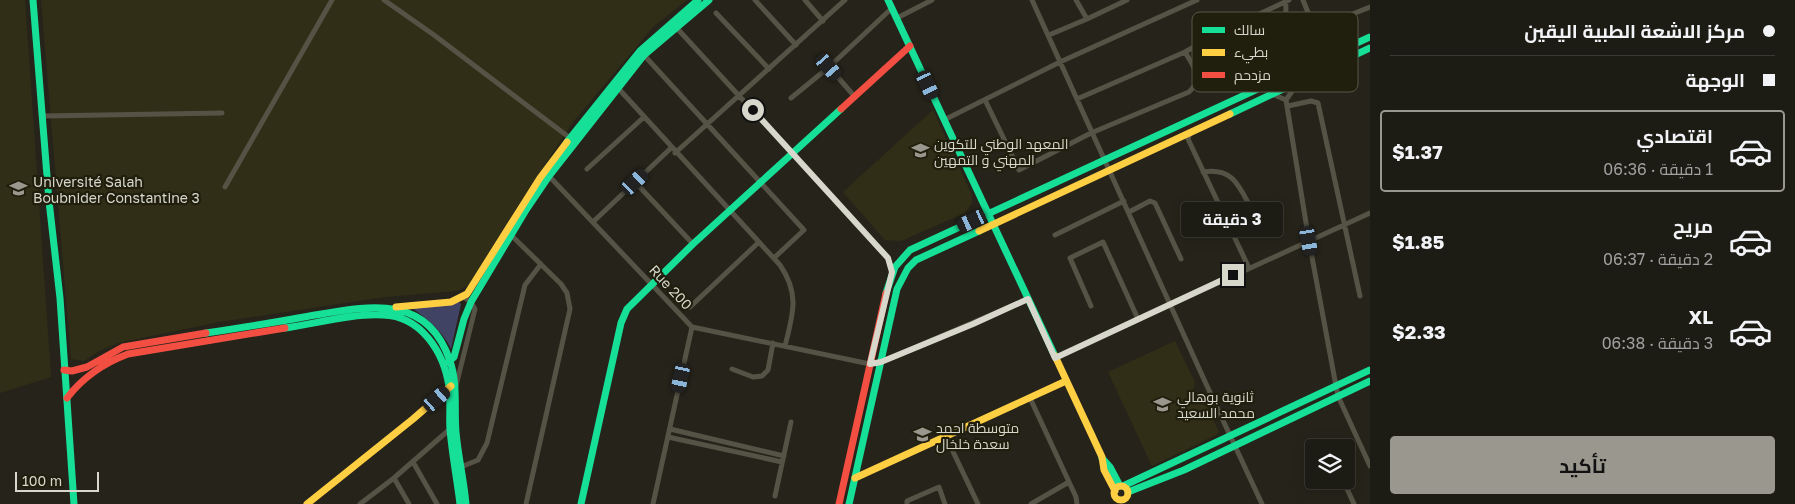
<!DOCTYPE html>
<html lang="ar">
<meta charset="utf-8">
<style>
body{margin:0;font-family:"Golos Text",Cairo,sans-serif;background:#292822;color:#f1f3f6;direction:rtl;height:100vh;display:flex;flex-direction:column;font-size:19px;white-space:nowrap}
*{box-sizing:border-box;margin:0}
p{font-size:16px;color:#a0a1a0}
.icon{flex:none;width:28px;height:28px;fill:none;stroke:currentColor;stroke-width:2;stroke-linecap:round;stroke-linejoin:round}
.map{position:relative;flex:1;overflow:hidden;direction:ltr}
.panel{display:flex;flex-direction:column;background:#1c1b14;width:425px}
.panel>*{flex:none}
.hud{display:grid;align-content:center;height:110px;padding:0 20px;background:#1c1b14}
.tools{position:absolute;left:1305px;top:439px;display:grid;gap:10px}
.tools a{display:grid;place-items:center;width:50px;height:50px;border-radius:5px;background:#1c1b14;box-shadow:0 2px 12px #0003,0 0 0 1px #3a3934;font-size:25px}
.scale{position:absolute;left:15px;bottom:12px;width:84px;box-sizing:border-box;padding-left:5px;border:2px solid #d8d7cc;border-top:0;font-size:14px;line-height:18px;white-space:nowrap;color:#d8d7cc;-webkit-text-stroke:4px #201e0d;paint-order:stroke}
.end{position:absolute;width:22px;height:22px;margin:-11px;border:6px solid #d8d7cc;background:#111;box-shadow:0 0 0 2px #111}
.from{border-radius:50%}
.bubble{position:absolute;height:35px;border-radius:5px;background:#1c1b14;box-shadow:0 2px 12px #0003,0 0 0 1px #3a3934;font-size:16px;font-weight:700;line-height:35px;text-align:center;direction:rtl}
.car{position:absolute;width:15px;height:30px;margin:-15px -8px;border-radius:6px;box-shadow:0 0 4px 1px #0007;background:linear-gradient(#222 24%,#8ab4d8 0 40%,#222 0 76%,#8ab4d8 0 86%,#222 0)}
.hud b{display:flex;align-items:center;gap:18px;height:48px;font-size:19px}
.hud b+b{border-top:1px solid #3a3934}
.hud i{width:12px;height:12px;background:#f1f3f6}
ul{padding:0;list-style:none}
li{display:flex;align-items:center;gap:15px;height:82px;margin:0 10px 8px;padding:0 10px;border:2px solid transparent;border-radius:5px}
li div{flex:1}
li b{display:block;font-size:19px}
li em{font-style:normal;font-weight:700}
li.selected{border-color:#9a988e}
li>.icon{width:45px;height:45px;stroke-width:1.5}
.primary-button{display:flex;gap:10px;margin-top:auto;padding:10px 20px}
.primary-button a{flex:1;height:58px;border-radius:5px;background:#9a988e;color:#111;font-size:20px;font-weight:700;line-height:58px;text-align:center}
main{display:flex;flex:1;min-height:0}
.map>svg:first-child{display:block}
.built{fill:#312e17}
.green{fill:#414365}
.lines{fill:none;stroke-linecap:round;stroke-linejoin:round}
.street{stroke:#555345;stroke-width:5}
.fast{stroke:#16e098;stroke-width:7}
.slow{stroke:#ffcf43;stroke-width:7}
.jam{stroke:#f24e42;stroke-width:7}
.route{stroke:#d8d7cc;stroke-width:6}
.labels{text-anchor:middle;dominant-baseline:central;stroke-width:4.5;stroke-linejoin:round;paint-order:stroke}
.poi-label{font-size:14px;fill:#d8d7cc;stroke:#201e0d;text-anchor:start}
.street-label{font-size:14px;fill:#d8d7cc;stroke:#201e0d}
.key{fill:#201e0d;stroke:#575646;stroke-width:1}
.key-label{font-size:14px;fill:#d8d7cc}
</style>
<main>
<section class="panel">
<div class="hud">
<b><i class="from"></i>مركز الاشعة الطبية اليقين</b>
<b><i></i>الوجهة</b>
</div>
<ul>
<li class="selected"><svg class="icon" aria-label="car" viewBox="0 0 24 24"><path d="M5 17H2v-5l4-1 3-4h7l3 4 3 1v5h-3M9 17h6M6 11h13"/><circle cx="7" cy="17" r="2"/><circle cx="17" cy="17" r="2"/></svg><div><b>اقتصادي</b><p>1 دقيقة · 06:36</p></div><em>$1.37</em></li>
<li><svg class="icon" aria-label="car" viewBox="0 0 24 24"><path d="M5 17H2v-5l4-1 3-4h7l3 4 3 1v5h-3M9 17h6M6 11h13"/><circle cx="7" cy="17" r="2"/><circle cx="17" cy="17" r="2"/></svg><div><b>مريح</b><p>2 دقيقة · 06:37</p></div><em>$1.85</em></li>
<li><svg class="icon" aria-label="car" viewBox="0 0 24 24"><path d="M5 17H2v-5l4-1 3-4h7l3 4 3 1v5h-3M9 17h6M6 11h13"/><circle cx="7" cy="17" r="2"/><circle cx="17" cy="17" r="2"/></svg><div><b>XL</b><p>3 دقيقة · 06:38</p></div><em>$2.33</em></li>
</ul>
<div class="primary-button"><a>تأكيد</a></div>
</section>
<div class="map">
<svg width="1370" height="504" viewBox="0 0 1370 504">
<rect width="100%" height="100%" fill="#26241a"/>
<path class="built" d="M 0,0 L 25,0 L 51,377 L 0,393 Z
M 41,0 L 687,0 L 654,26 L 573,122 L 517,207 L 487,261 L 469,285 L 457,291 L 385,297 L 219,322 L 118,343 L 99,351 L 84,361 L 71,359 Z
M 933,110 L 972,195 L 972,203 L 965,213 L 901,241 L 885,240 L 843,192 Z
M 1175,341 L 1195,382 L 1193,391 L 1199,403 L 1207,406 L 1219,432 L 1216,435 L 1152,466 L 1108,372 Z"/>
<path class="green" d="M 459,302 L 461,304 L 451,349 C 442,331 429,320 412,308 Z"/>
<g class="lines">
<path class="street" d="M 384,0 L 434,35 L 570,138
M 755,0 L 796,45
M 805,0 L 823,21
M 1032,0 L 1207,386 L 1262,504
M 1076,0 L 1087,19
M 1303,0 L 1315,30
M 716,13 L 769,69
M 897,18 L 932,0
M 674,25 L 888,258 L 892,272
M 1049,35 L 1087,19 L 1127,0
M 1285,41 L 1370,7
M 1286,51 L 1297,61 L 1310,64
M 642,53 L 804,230 L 774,258
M 829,67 L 855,97
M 1285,77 L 1286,0
M 1297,84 L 1286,100 L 1309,241 L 1336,386 L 1338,396 L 1370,466
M 618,88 L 780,265 C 800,294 793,314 785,346
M 1272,94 L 1286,100
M 791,98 L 829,67 L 892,8
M 1077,99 L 1185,52 L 1215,35 L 1289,0
M 985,100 L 1019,170 L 1091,133 L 1189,92 C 1204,77 1194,68 1185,52
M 1288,106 L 1311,101 L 1318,103 L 1360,296
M 43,116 L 222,113
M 944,120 L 1060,62 L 1197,0
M 1190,132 L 1188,139 L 1249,268
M 675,153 L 845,0
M 587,169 L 644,117
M 1203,172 C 1235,167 1240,189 1253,212
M 549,176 L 692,327 L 653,504
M 635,182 L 693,244
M 225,187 L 332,0
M 1129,212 L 1150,201 L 1155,203 L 1181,259
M 594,221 L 671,148
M 511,235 L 561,284 L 567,293 L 570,309 L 526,504
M 1055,235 L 1124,201
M 1091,306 L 1070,258 L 1103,242 L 1138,319
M 690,307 L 759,242
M 692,327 L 870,364 L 881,362 L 1028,299
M 1055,358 L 1370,213
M 732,369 L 753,377 L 762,376 L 768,370 L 773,343
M 456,386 L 475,309 L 471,302 L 463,297
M 1030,398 L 1076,497 L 1077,504
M 670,429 L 784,456
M 668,437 L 782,462
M 946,437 L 978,504
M 413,462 L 437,504
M 461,467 L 478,460 L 487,443 L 525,285 L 541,264
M 394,478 L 409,504
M 1343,480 L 1354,504
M 775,496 L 791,422
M 360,504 L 394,478 L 450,429
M 907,504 L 907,501 L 939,487 L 945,504
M 1031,504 L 1069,482"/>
<path class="fast" d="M 33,0 L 49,201 L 60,298 L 74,504
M 888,0 L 1055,356
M 1230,114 L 1370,48
M 567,142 L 640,51 L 698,0
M 886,293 L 895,267 L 910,250 L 1370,37
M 285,328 C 314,324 354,313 383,315 C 421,316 444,352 449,387 C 451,401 449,415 450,429 C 452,454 457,479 460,504
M 206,333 C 239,328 272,323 304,317 C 361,308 426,289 450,361 C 458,384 454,409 456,432 C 458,456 464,480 466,504
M 448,362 L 454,357 L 464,319 L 471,302 L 526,210 L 549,176 L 644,55 L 709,0
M 1102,458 L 1110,467 L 1120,486
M 1123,486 L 1370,370
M 1128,492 L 1184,470 L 1370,381
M 581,504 L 621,323 L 627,309 L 693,244 L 841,109
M 849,504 L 897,289 L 908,268 L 916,260 L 979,231"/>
<path class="slow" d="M 979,231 L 1230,114
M 396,307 L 451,302 L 467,294 L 540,178 L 567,142
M 1055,356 L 1102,457 L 1104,470 L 1115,491
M 855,478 L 1066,381
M1114 493a7 7 0 1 1 14 0a7 7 0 1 1-14 0Z
M 307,504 L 413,419 L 451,386"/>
<path class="jam" d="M 841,109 L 910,46
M 64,370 L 72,371 L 87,367 L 123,347 L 206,333
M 67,398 C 83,377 104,363 128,354 L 285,328
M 839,504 L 886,293"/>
</g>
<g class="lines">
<path class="route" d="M 753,110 L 888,258 L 892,272 L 870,364 L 881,362 L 973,324 L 1028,299 L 1055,358 L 1233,275"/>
</g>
<defs>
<symbol id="university-bare" viewBox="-9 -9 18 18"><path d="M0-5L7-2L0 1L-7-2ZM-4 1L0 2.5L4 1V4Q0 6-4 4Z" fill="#9a988e" stroke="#201e0d" stroke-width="2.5" paint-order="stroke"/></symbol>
<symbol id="school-bare" viewBox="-9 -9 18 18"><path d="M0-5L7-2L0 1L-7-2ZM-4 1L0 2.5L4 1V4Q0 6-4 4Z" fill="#9a988e" stroke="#201e0d" stroke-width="2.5" paint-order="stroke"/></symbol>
</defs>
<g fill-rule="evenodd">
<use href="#university-bare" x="908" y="138" width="25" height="25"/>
<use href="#university-bare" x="6" y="176" width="25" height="25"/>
<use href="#school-bare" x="1150" y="392" width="25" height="25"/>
<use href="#school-bare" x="910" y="422" width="25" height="25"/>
</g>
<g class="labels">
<g class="poi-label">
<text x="934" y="143">المعهد الوطني للتكوين<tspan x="934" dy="16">المهني و التمهين</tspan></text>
<text x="33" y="181">Université Salah<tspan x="33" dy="16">Boubnider Constantine 3</tspan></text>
<text x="1177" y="396">ثانوية بوهالي<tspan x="1177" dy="16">محمد السعيد</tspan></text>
<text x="936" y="427">متوسطة احمد<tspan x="936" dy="16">سعدة خلخال</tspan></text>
</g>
<g class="street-label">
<text transform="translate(671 287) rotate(47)">Rue 200</text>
</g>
</g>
<rect x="1192" y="12" width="166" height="80" rx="8" class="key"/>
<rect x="1202" y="27" width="23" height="6" fill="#16e098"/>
<rect x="1202" y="49" width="23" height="7" fill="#ffcf43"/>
<rect x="1202" y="72" width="23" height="6" fill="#f24e42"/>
<g class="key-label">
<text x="1234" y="35">سالك</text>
<text x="1234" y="57">بطيء</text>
<text x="1234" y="80">مزدحم</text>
</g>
</svg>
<div class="tools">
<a><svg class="icon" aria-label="layers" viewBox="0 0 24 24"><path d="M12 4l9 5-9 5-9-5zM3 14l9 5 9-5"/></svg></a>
</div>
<div class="scale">100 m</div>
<i class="end from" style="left:753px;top:110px"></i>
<i class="end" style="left:1233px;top:275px"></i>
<div class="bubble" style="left:1181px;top:202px;width:102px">3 دقيقة</div>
<i class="car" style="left:829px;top:67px;rotate:139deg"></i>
<i class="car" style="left:928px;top:85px;rotate:155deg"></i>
<i class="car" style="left:635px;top:182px;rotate:47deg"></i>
<i class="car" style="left:972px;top:221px;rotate:245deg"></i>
<i class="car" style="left:1309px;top:241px;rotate:170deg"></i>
<i class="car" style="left:681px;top:378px;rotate:192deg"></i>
<i class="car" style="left:437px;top:399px;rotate:49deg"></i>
</div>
</main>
